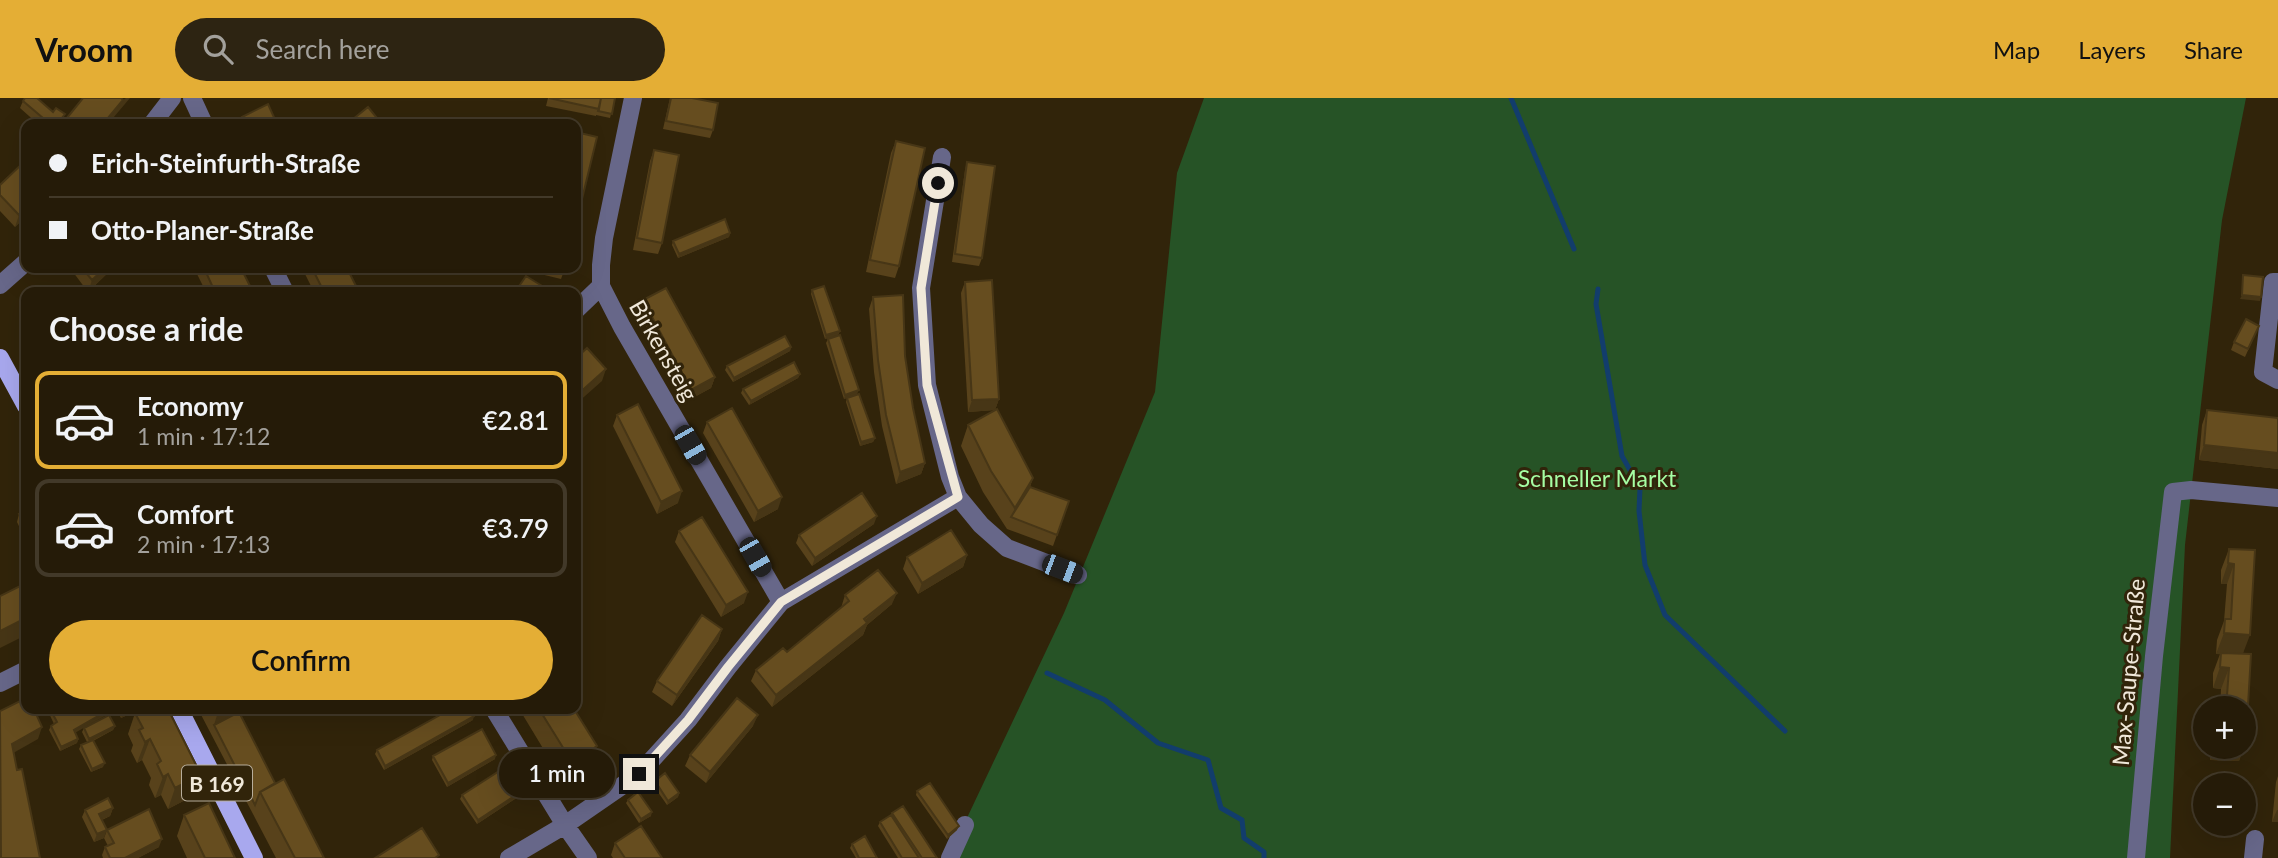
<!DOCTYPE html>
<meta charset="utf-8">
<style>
body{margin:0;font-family:Lato,sans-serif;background:#2d2412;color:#f1f3f6;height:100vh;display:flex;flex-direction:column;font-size:26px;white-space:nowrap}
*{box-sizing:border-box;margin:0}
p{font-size:23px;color:#a3a19c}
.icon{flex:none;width:38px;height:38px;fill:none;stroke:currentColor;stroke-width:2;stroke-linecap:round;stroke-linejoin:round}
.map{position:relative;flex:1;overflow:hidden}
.drawer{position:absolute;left:21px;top:189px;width:560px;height:427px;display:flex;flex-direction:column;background:#251b08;border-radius:14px;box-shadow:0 7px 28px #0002,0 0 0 2px #423929}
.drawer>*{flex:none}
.guide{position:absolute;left:21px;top:21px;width:560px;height:154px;border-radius:14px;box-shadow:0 7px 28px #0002,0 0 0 2px #423929;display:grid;align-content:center;height:154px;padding:0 28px;background:#251b08}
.fabs{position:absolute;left:2193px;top:598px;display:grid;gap:14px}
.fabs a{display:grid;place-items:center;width:63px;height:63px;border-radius:50%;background:#251b08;box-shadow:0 7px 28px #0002,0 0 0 2px #423929;font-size:35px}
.end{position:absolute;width:32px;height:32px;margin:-16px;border:9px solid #f0e8d9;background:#111;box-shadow:0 0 0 4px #111}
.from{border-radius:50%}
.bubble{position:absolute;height:49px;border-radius:24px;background:#251b08;box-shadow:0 7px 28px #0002,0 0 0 2px #423929;font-size:23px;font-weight:600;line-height:49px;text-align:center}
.car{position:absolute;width:21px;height:42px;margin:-21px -10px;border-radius:9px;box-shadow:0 0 5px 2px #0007;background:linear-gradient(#222 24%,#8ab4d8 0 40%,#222 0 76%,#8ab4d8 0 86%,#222 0)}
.guide b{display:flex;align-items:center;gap:24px;height:66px;font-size:26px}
.guide b+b{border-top:2px solid #423929}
.guide i{width:18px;height:18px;background:#f1f3f6}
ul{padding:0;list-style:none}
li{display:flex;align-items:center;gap:21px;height:98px;margin:0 14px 10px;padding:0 14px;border:4px solid #423929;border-radius:14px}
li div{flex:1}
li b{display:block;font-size:26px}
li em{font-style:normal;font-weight:600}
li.active{border-color:#e4ae35}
li>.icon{width:63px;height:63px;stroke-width:1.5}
h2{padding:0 28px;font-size:32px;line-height:84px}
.action{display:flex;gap:14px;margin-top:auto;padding:14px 28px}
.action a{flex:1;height:80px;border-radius:42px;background:#e4ae35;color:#111;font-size:28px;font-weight:600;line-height:80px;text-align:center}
header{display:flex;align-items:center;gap:42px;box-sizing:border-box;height:98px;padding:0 35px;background:#e4ae35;color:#111}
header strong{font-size:33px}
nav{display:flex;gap:38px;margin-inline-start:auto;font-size:24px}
.search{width:490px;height:63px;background:#2d2412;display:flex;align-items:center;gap:18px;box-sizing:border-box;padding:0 24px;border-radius:38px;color:#a3a19c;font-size:26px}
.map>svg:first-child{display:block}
.green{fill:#265326}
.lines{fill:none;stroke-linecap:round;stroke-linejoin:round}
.stream{stroke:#123d6c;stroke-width:5}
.minor{stroke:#676789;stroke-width:18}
.major{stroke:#a8a8ee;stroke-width:18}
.wall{fill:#58421b}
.shaded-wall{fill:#473616}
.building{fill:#664d1f;stroke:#473616;stroke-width:2}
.route{stroke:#f0e8d9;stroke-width:9}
.labels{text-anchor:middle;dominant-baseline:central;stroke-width:6;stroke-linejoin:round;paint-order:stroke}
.shield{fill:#31240a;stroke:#b7ad9b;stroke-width:2}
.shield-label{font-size:21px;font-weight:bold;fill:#f0e8d9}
.street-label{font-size:23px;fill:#f0e8d9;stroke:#31240a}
.park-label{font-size:23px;fill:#a5fda3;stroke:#31240a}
</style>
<header>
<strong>Vroom</strong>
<div class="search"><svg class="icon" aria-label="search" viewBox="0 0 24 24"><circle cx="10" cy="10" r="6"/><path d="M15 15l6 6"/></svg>Search here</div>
<nav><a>Map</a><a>Layers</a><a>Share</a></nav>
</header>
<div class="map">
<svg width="2278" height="760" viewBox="0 0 2278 760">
<rect width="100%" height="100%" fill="#31240a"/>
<path class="green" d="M 1204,0 L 2246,0 L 2222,122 L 2185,447 L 2170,760 L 948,760 L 1064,515 L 1155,294 L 1177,75 Z"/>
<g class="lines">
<path class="stream" d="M 1511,0 L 1574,151
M 1598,191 L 1596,206 L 1622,358 L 1640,390 L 1639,413 L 1645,467 L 1665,517 L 1785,633
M 1047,575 L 1105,602 L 1158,645 L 1208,662 L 1221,710 L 1242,722 L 1244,740 L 1264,754 L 1264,760"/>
<path class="minor" d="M 192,0 L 204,26
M 633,0 L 604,140 L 601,167 L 601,188 L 622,229 L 781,504
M 152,26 L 172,0
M 942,59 L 921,190 L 927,287 L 950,379 L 958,399 L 981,427 L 1007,450 L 1078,477
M 273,170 L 285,194
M 2278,184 L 2273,184 L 2263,274 L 2278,282
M 0,187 L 26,164
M 576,212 L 601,188
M 0,585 L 26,572
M 494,611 L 565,727 L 588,760
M 509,760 L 565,727 L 639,676 L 688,622 L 728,569 L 781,504 L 958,399
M 950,760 L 965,727
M 2136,760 L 2154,558 L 2173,394 L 2191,392 L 2278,400
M 2253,760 L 2255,741"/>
<path class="major" d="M 0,260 L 26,308
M 179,611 L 254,760"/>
</g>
<path class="wall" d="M 548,0 L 615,0 L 610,20 L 596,17 L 596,18 L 546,8 Z
M 670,0 L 692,0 L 713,32 L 710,40 L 663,31 Z
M 23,3 L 62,24 L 60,26 L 38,26 L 20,10 Z
M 242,19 L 277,26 L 240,26 Z
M 896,43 L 899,168 L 895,180 L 866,174 L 891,55 Z
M 654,52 L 662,145 L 658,156 L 633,152 L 650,63 Z
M 26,62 L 26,118 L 15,129 L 0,113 L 0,87 Z
M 967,64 L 982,160 L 979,168 L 952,164 L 965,72 Z
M 730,135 L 729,139 L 678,160 L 672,147 L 673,143 Z
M 70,170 L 113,170 L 88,194 Z
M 194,170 L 241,170 L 253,194 L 206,194 Z
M 302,170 L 347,170 L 359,194 L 314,194 Z
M 533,170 L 565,170 L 561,181 L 532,174 Z
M 965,184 L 999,301 L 995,312 L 968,314 L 961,195 Z
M 812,192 L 840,233 L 838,237 L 825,241 L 811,196 Z
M 873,199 L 905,258 L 913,310 L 925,365 L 921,376 L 896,386 L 882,328 L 874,274 L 869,211 Z
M 643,202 L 715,279 L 711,290 L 687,303 L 638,214 Z
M 2259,228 L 2245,259 L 2231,252 L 2234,244 Z
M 828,241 L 857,296 L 844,301 L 826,245 Z
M 791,249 L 790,253 L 733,284 L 725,272 L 727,268 Z
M 800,276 L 798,280 L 749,307 L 741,295 L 743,291 Z
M 847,300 L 875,340 L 873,344 L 860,348 L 846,304 Z
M 2207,312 L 2278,320 L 2278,371 L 2199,362 L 2202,327 Z
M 617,317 L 678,405 L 657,416 L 613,328 Z
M 707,324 L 778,411 L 754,424 L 703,335 Z
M 968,327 L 1033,380 L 1030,389 L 1069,403 L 1053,448 L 1007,431 L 983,394 L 961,348 Z
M 26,412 L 26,443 L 17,424 L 19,416 Z
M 874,426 L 812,468 L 796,445 L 799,437 Z
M 679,433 L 744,505 L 721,519 L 675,444 Z
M 2229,451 L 2255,452 L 2243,556 L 2246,642 L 2239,663 L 2210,662 L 2211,649 L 2244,649 L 2244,611 L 2220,611 L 2221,591 L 2213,590 L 2213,575 L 2220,556 L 2216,556 L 2217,542 L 2224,523 L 2227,486 L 2221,486 L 2221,472 Z
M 967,457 L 963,469 L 918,496 L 903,471 L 907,459 Z
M 845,497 L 892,506 L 867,527 L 863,537 L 772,609 L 751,583 L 756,572 L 787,554 L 841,510 Z
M 722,531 L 718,543 L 672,608 L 652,594 L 657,583 Z
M 47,611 L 69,611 L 71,616 L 80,611 L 141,611 L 121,620 L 117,612 L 104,618 L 75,634 L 78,641 L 77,645 L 60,653 L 49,632 L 51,628 L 54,626 Z
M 198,611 L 240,611 L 239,614 L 275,685 L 324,760 L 276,760 Z
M 522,611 L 574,611 L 589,669 L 564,685 L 521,614 Z
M 135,615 L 201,677 L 193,698 L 168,711 L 161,697 L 155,700 L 149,687 L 151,680 L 142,662 L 137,665 L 131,653 L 133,647 L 128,636 Z
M 473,622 L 384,672 L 375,656 L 377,652 Z
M 115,628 L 113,632 L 93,643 L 103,669 L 91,674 L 79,651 L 81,647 L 87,644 L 82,634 L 84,630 Z
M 753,628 L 706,685 L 685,668 L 690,657 Z
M 433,658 L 495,661 L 447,689 L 432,662 Z
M 2278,678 L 2278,724 L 2272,724 L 2276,684 Z
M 655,683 L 679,695 L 678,699 L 667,707 L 653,687 Z
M 917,693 L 957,732 L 947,741 L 916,697 Z
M 462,697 L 518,699 L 477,726 L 460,701 Z
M 628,702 L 651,718 L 639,725 L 626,705 Z
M 113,710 L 110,718 L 102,722 L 104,740 L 94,744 L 82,719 L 85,712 Z
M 892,715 L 937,760 L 898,760 L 878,728 L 880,724 L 891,718 Z
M 184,717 L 235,760 L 187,760 L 177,738 Z
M 107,732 L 159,749 L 138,760 L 103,760 L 102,757 L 105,749 L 108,748 L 104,740 Z
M 615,745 L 662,760 L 613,760 L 611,757 Z
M 852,746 L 877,760 L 856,760 L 850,750 Z"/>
<path class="shaded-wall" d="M 126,0 L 130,0 L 108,26 L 103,26 L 123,2 Z
M 26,110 L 26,118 L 15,129 L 19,117 Z
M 730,135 L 729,139 L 678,160 L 679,156 Z
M 105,170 L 113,170 L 88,194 L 92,182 Z
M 2242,197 L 2261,199 L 2260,203 L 2240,201 Z
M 840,233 L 838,237 L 825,241 L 826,237 Z
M 791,249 L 790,253 L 733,284 L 734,280 Z
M 606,271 L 602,283 L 576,306 L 576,298 Z
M 800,276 L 798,280 L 749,307 L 751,303 Z
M 715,279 L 711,290 L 687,303 L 691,292 Z
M 859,292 L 857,296 L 844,301 L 845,297 Z
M 999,301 L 995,312 L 968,314 L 972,302 Z
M 875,340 L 873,344 L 860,348 L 861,344 Z
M 2204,347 L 2278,355 L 2278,371 L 2199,362 Z
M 925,365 L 921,376 L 896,386 L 900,374 Z
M 1033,380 L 1025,401 L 1011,419 L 1015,410 Z
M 682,393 L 678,405 L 657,416 L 661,404 Z
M 782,399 L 778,411 L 754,424 L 758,413 Z
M 877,418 L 874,426 L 812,468 L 815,460 Z
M 967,457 L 963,469 L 918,496 L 922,485 Z
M 2228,465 L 2234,466 L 2227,486 L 2221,486 Z
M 748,494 L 744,505 L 721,519 L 726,507 Z
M 897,495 L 892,506 L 867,527 L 863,537 L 772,609 L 776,597 Z
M 26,520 L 26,537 L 0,550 L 0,533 Z
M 722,531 L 718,543 L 672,608 L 677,597 Z
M 2224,535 L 2250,537 L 2242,558 L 2216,556 Z
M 2220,569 L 2229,570 L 2221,591 L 2213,590 Z
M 106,611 L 117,611 L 73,636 L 74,632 L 105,614 Z
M 124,611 L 141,611 L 121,620 Z
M 224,611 L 240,611 L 236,622 L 214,627 L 218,614 Z
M 758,617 L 753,628 L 706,685 L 710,674 Z
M 474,618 L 473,622 L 384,672 L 385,668 Z
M 115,628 L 113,632 L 88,645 L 89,641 Z
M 42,629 L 38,641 L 8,658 L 12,646 Z
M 78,641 L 77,645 L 60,653 L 61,649 Z
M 150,641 L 142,662 L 137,665 L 145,644 Z
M 2244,642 L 2246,642 L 2239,663 L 2210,662 L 2215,649 L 2244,649 Z
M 597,648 L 589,669 L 564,685 L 572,664 Z
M 496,657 L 495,661 L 447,689 L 448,685 Z
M 105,665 L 103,669 L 91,674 L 92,671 Z
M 168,676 L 161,697 L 155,700 L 163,679 Z
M 201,677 L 193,698 L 168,711 L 175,690 Z
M 519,695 L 518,699 L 477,726 L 478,722 Z
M 679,695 L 678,699 L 667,707 L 668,703 Z
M 113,710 L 110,718 L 96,724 L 99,716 Z
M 2277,712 L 2278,712 L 2278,724 L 2272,724 Z
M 652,714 L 651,718 L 639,725 L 641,721 Z
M 959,728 L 957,732 L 947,741 L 948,737 Z
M 107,732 L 104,740 L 94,744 L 97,736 Z
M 162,741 L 159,749 L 138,760 L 125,760 Z"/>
<path class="building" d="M 25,0 L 37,0 L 53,14 L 56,10 L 65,16 L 57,26 L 50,26 L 23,3 Z
M 83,0 L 121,0 L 123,2 L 103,26 L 62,26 Z
M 549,0 L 601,0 L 599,11 Z
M 601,0 L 615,0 L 612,16 L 598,13 Z
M 671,0 L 692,0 L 718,5 L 713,32 L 666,23 Z
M 268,6 L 277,26 L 246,26 L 242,19 Z
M 368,9 L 377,20 L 369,26 L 347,26 Z
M 576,34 L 597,39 L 576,126 Z
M 896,43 L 925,50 L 899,168 L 870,162 Z
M 654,52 L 679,57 L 662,145 L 637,140 Z
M 26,62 L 26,110 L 19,117 L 0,97 L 0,87 Z
M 967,64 L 995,68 L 982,160 L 955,156 Z
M 725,121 L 730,135 L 679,156 L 673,143 Z
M 82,170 L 105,170 L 92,182 Z
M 204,170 L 241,170 L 253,194 L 215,194 Z
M 312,170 L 347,170 L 359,194 L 324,194 Z
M 2243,177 L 2263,179 L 2261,199 L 2242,197 Z
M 526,178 L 547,191 L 545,194 L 515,194 Z
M 992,182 L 999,301 L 972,302 L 965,184 Z
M 824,188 L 840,233 L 826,237 L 812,192 Z
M 666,190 L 715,279 L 691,292 L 643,202 Z
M 903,197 L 905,258 L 913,310 L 925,365 L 900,374 L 886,317 L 878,262 L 873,199 Z
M 2246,221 L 2259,228 L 2248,251 L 2234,244 Z
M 840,237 L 859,292 L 845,297 L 828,241 Z
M 785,238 L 791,249 L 734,280 L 727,268 Z
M 587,250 L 606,271 L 576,298 L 576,260 Z
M 794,264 L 800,276 L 751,303 L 743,291 Z
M 859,296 L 875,340 L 861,344 L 847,300 Z
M 638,306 L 682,393 L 661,404 L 617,317 Z
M 732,310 L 782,399 L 758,413 L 707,324 Z
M 997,311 L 1033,380 L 1015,410 L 991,373 L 968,327 Z
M 2207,312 L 2278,320 L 2278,355 L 2204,347 Z
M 1030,389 L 1069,403 L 1057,437 L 1011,419 Z
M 862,395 L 877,418 L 815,460 L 799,437 Z
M 26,412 L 26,429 L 19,416 Z
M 702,419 L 748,494 L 726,507 L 679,433 Z
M 951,432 L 967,457 L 922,485 L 907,459 Z
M 2229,451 L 2255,452 L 2250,537 L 2224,535 L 2225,521 L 2231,521 L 2234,466 L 2228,465 Z
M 878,472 L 897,495 L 864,521 L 867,525 L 776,597 L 756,572 L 783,550 L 787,554 L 849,503 L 845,497 Z
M 26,485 L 26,520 L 0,533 L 0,498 Z
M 702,517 L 722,531 L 677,597 L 657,583 Z
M 2221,555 L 2251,556 L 2246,642 L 2244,642 L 2244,611 L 2226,611 L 2229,570 L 2220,569 Z
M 26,600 L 26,611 L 34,611 L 42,629 L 12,646 L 17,672 L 22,671 L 40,760 L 1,760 L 0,613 Z
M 737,600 L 758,617 L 710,674 L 690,657 Z
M 50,611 L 69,611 L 71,616 L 80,611 L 103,611 L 105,614 L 74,632 L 78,641 L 61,649 L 51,628 L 57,624 Z
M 144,611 L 168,611 L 201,677 L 175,690 L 168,676 L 163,679 L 157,666 L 161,663 L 150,641 L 145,644 L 139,632 L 143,630 L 135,615 Z
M 451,611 L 470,611 L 474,618 L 385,668 L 377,652 Z
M 539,611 L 574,611 L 597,648 L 572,664 Z
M 239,614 L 275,685 L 260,694 L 255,707 L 214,627 Z
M 109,617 L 115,628 L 89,641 L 84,630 Z
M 482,631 L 496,657 L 448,685 L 433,658 Z
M 93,642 L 105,665 L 92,671 L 81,647 Z
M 504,670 L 519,695 L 478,722 L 462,697 Z
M 665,675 L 679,695 L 668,703 L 655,683 Z
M 284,681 L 324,760 L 295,760 L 260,694 Z
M 930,685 L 959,728 L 948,737 L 917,693 Z
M 638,694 L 652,714 L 641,721 L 628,702 Z
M 108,700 L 113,710 L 99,716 L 107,732 L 97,736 L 85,712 Z
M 209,705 L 235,760 L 205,760 L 184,717 Z
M 903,708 L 937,760 L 922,760 L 892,715 Z
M 149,711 L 162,741 L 125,760 L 110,760 L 105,749 L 114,745 L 107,732 Z
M 891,717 L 919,760 L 902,760 L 880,724 Z
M 641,728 L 662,760 L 625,760 L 615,745 Z
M 422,730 L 439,757 L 435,760 L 375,760 Z
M 865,738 L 877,760 L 859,760 L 852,746 Z"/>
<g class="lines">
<path class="route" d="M 639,676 L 688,622 L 728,569 L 781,504 L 958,399 L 927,287 L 921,190 L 938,85"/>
</g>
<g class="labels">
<rect class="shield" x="182" y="667.5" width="70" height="35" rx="5"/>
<g class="shield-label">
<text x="217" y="685">B 169</text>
</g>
<g class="street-label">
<text transform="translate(664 252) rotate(60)">Birkensteig</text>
<text transform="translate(2128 574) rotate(-85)">Max-Saupe-Straße</text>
</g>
<g class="park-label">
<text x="1597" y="380">Schneller Markt</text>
</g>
</g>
</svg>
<div class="fabs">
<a>+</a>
<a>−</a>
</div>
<i class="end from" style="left:938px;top:85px"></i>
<i class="end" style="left:639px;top:676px"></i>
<div class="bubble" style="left:499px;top:651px;width:116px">1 min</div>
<i class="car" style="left:690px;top:347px;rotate:150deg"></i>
<i class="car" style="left:755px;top:459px;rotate:150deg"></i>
<i class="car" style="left:1062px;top:471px;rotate:111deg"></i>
<div class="guide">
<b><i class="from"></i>Erich-Steinfurth-Straße</b>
<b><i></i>Otto-Planer-Straße</b>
</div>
<section class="drawer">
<h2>Choose a ride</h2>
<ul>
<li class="active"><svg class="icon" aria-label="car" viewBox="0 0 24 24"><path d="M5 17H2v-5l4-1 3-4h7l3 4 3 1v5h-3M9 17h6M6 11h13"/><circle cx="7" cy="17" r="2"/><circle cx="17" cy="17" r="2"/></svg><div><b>Economy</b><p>1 min · 17:12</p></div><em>€2.81</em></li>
<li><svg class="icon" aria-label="car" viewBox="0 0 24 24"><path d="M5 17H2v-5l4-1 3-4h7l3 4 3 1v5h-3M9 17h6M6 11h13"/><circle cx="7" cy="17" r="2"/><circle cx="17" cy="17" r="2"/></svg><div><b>Comfort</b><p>2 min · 17:13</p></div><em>€3.79</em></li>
</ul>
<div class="action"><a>Confirm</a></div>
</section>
</div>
